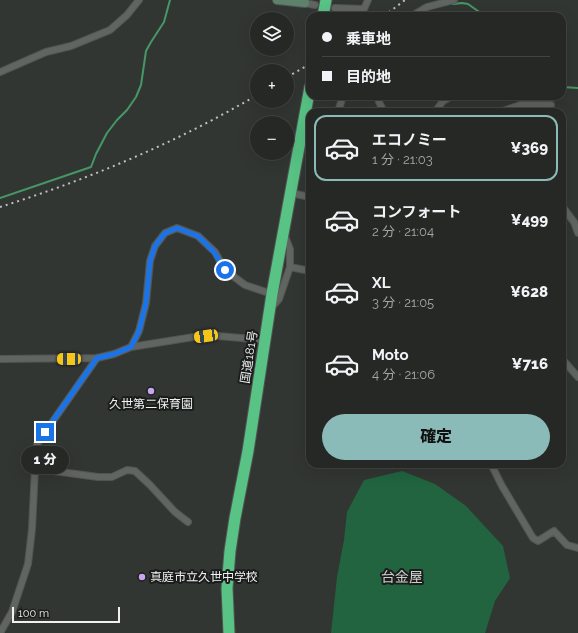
<!DOCTYPE html>
<html lang="ja">
<meta charset="utf-8">
<style>
body{margin:0;font-family:Raleway,"Noto Sans JP",sans-serif;background:#323432;color:#f1f3f6;height:100vh;display:flex;flex-direction:column;font-size:15px;white-space:nowrap}
*{box-sizing:border-box;margin:0}
p{font-size:13px;color:#a4a6a7}
.icon{flex:none;width:22px;height:22px;fill:none;stroke:currentColor;stroke-width:2;stroke-linecap:round;stroke-linejoin:round}
.map{position:relative;flex:1;overflow:hidden}
.side{position:absolute;left:306px;top:108px;width:260px;height:360px;display:flex;flex-direction:column;background:#262826;border-radius:12px;box-shadow:0 4px 16px #0002,0 0 0 1px #424443}
.side>*{flex:none}
.banner{position:absolute;left:306px;top:12px;width:260px;height:88px;border-radius:12px;box-shadow:0 4px 16px #0002,0 0 0 1px #424443;display:grid;align-content:center;height:88px;padding:0 16px;background:#262826}
.controls{position:absolute;left:250px;top:12px;display:grid;gap:8px}
.controls a{display:grid;place-items:center;width:44px;height:44px;border-radius:50%;background:#262826;box-shadow:0 4px 16px #0002,0 0 0 1px #424443;font-size:20px}
.scale{position:absolute;left:12px;bottom:10px;width:108px;box-sizing:border-box;padding-left:4px;border:2px solid #eef1ef;border-top:0;font-size:11px;line-height:14px;white-space:nowrap;color:#eef1ef;-webkit-text-stroke:3px #1b1d1c;paint-order:stroke}
.end{position:absolute;width:18px;height:18px;margin:-9px;border:5px solid #1a73e8;background:#fff;box-shadow:0 0 0 2px #fff}
.from{border-radius:50%}
.bubble{position:absolute;height:28px;border-radius:14px;background:#262826;box-shadow:0 4px 16px #0002,0 0 0 1px #424443;font-size:13px;font-weight:800;line-height:28px;text-align:center}
.car{position:absolute;width:12px;height:24px;margin:-12px -6px;border-radius:5px;box-shadow:0 0 3px 1px #0007;background:linear-gradient(#f5c518 24%,#345 0 40%,#f5c518 0 76%,#345 0 86%,#f5c518 0)}
.banner b{display:flex;align-items:center;gap:14px;height:38px;font-size:15px}
.banner b+b{border-top:1px solid #424443}
.banner i{width:10px;height:10px;background:#f1f3f6}
ul{padding:7px 0 0;list-style:none}
li{display:flex;align-items:center;gap:12px;height:66px;margin:0 8px 6px;padding:0 8px;border:2px solid transparent;border-radius:12px}
li div{flex:1}
li b{display:block;font-size:15px}
li em{font-style:normal;font-weight:800}
li.current{border-color:#8bbbb9}
li>.icon{width:36px;height:36px;stroke-width:1.5}
.button{display:flex;gap:8px;margin-top:auto;padding:8px 16px}
.button a{flex:1;height:46px;border-radius:24px;background:#8bbbb9;color:#111;font-size:16px;font-weight:800;line-height:46px;text-align:center}
.map>svg:first-child{display:block}
.green{fill:#21643f}
.lines{fill:none;stroke-linecap:round;stroke-linejoin:round}
.stream{stroke:#469767;stroke-width:2}
.street-casing{stroke:#505552;stroke-width:8}
.secondary-casing{stroke:#505552;stroke-width:10}
.highway-casing{stroke:#505552;stroke-width:13}
.street{stroke:#606561;stroke-width:6}
.secondary{stroke:#5e816c;stroke-width:8}
.highway{stroke:#58c385;stroke-width:11}
.rail{stroke:#bec1bf;stroke-width:2;stroke-dasharray:2 4;stroke-linecap:butt}
.route{stroke:#1a73e8;stroke-width:5}
.poi-dot{fill:#c8a6ef;stroke:#1b1d1c;stroke-width:1.5}
.labels{text-anchor:middle;dominant-baseline:central;stroke-width:4;stroke-linejoin:round;paint-order:stroke}
.street-label{font-size:12px;fill:#eef1ef;stroke:#1b1d1c}
.poi-label{font-size:12px;fill:#eef1ef;stroke:#1b1d1c}
.quarter-label{font-size:14px;fill:#cacfcb;stroke:#1b1d1c}
</style>
<div class="map">
<svg width="578" height="633" viewBox="0 0 578 633">
<rect width="100%" height="100%" fill="#323633"/>
<path class="green" d="M 402,471 L 435,484 L 466,506 L 503,546 L 510,578 L 495,601 L 485,633 L 331,633 L 337,577 L 344,540 L 347,512 L 364,480 Z"/>
<g class="lines">
<path class="stream" d="M 453,4 L 462,3 L 468,4 L 485,16
M 562,87 L 578,88
M 0,198 L 91,167 L 96,154 L 107,133 L 117,120 L 127,110 L 136,97 L 141,85 L 146,51 L 151,42 L 164,22 L 170,0"/>
<defs>
<path id="street" d="M 305,0 L 305,3 L 315,5
M 335,8 L 364,9 L 368,0
M 412,16 L 427,7 L 454,0
M 0,72 L 46,52 L 71,46 L 110,30 L 127,15 L 139,0
M 378,96 L 379,102 L 384,112
M 338,112 L 343,96
M 435,112 L 443,101 L 452,96
M 500,112 L 520,105 L 551,105
M 291,193 L 310,197
M 562,206 L 574,222 L 578,233
M 290,267 L 310,271
M 272,307 L 279,299 L 290,267 L 290,249 L 284,234
M 131,347 L 139,331 L 146,303 L 150,261 L 155,246 L 165,233 L 177,228 L 198,236 L 215,252 L 225,270 L 245,285 L 272,294
M 0,359 L 97,358 L 114,354 L 131,347 L 206,335 L 265,340
M 562,359 L 578,377
M 491,464 L 502,486 L 533,538 L 538,541 L 554,531 L 567,545 L 578,548
M 35,468 L 46,470 L 98,477 L 112,477 L 127,470 L 135,471 L 150,485 L 175,512 L 188,522
M 0,633 L 12,612 L 28,564 L 32,529 L 35,468 L 37,444 L 97,358"/>
<path id="secondary" d="M 277,0 L 305,3"/>
<path id="highway" d="M 323,16 L 326,0
M 229,633 L 227,588 L 230,551 L 235,518 L 248,451 L 272,294 L 310,87"/>
</defs>
<use href="#street" class="street-casing"/>
<use href="#secondary" class="secondary-casing"/>
<use href="#highway" class="highway-casing"/>
<use href="#street" class="street"/>
<use href="#secondary" class="secondary"/>
<use href="#highway" class="highway"/>
<path class="rail" d="M 384,16 L 405,0
M 287,77 L 310,64
M 0,207 C 89,179 176,143 257,95"/>
</g>
<g class="lines">
<path class="route" d="M 45,432 L 97,358 L 114,354 L 131,347 L 139,331 L 146,303 L 150,261 L 155,246 L 165,233 L 177,228 L 198,236 L 214,252 L 225,270"/>
</g>
<g class="poi-dot">
<circle cx="151" cy="391" r="4"/>
<circle cx="142" cy="577" r="4"/>
</g>
<g class="labels">
<g class="street-label">
<text transform="translate(249 357) rotate(-81)">国道181号</text>
</g>
<g class="poi-label">
<text x="151" y="404">久世第二保育園</text>
<text x="150" y="577" text-anchor="start">真庭市立久世中学校</text>
</g>
<g class="quarter-label">
<text x="402" y="577">台金屋</text>
</g>
</g>
</svg>
<div class="controls">
<a><svg class="icon" aria-label="layers" viewBox="0 0 24 24"><path d="M12 4l9 5-9 5-9-5zM3 14l9 5 9-5"/></svg></a>
<a>+</a>
<a>−</a>
</div>
<div class="scale">100 m</div>
<i class="end from" style="left:225px;top:270px"></i>
<i class="end" style="left:45px;top:432px"></i>
<div class="bubble" style="left:21px;top:446px;width:48px">1 分</div>
<i class="car" style="left:206px;top:336px;rotate:262deg"></i>
<i class="car" style="left:69px;top:359px;rotate:270deg"></i>
<div class="banner">
<b><i class="from"></i>乗車地</b>
<b><i></i>目的地</b>
</div>
<section class="side">
<ul>
<li class="current"><svg class="icon" aria-label="car" viewBox="0 0 24 24"><path d="M5 17H2v-5l4-1 3-4h7l3 4 3 1v5h-3M9 17h6M6 11h13"/><circle cx="7" cy="17" r="2"/><circle cx="17" cy="17" r="2"/></svg><div><b>エコノミー</b><p>1 分 · 21:03</p></div><em>¥369</em></li>
<li><svg class="icon" aria-label="car" viewBox="0 0 24 24"><path d="M5 17H2v-5l4-1 3-4h7l3 4 3 1v5h-3M9 17h6M6 11h13"/><circle cx="7" cy="17" r="2"/><circle cx="17" cy="17" r="2"/></svg><div><b>コンフォート</b><p>2 分 · 21:04</p></div><em>¥499</em></li>
<li><svg class="icon" aria-label="car" viewBox="0 0 24 24"><path d="M5 17H2v-5l4-1 3-4h7l3 4 3 1v5h-3M9 17h6M6 11h13"/><circle cx="7" cy="17" r="2"/><circle cx="17" cy="17" r="2"/></svg><div><b>XL</b><p>3 分 · 21:05</p></div><em>¥628</em></li>
<li><svg class="icon" aria-label="car" viewBox="0 0 24 24"><path d="M5 17H2v-5l4-1 3-4h7l3 4 3 1v5h-3M9 17h6M6 11h13"/><circle cx="7" cy="17" r="2"/><circle cx="17" cy="17" r="2"/></svg><div><b>Moto</b><p>4 分 · 21:06</p></div><em>¥716</em></li>
</ul>
<div class="button"><a>確定</a></div>
</section>
</div>
